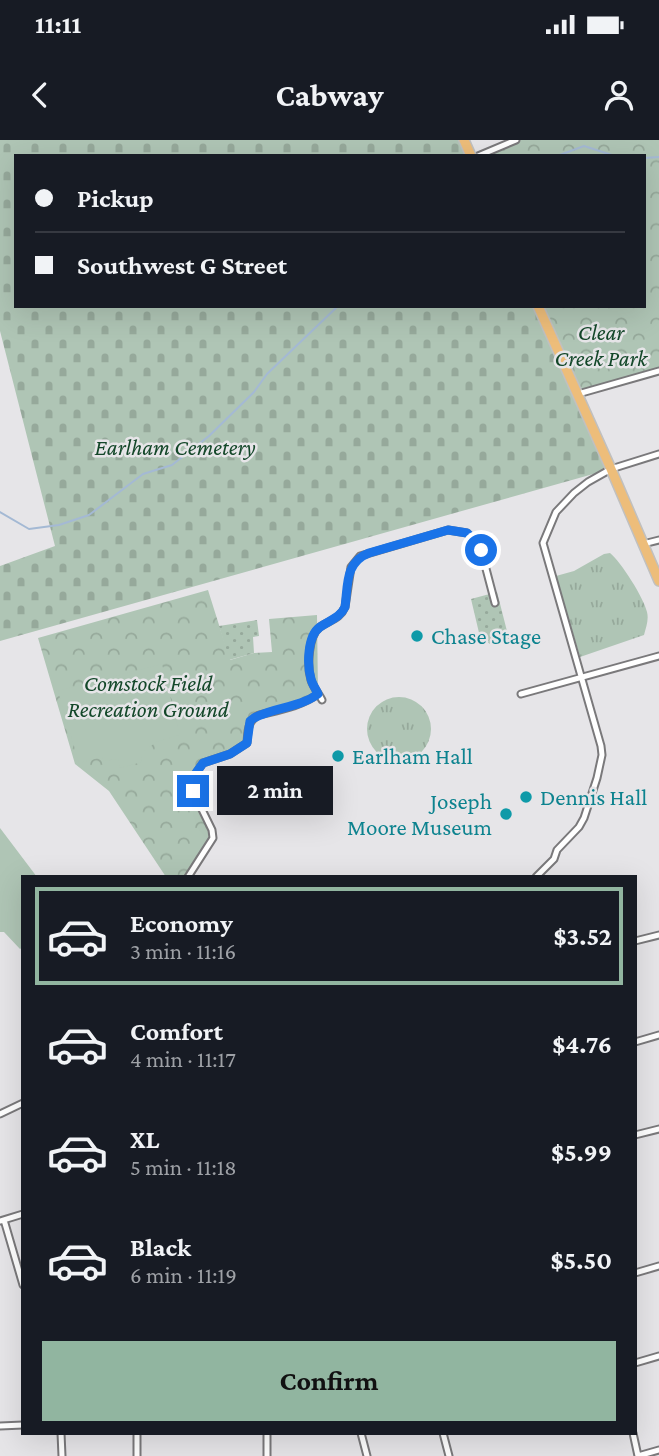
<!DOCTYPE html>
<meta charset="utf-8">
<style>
body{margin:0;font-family:"Crimson Pro",serif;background:#242831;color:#f1f3f6;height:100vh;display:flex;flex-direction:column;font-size:26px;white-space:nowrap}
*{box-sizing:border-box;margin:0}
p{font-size:23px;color:#9ea1a6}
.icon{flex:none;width:38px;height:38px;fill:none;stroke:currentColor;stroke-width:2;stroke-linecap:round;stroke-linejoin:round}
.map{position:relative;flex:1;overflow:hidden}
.sheet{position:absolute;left:21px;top:735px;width:616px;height:560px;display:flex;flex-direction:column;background:#171b24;border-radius:0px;box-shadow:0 7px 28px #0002}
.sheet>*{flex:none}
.banner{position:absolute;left:14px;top:14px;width:632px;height:154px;border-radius:0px;box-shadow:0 7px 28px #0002;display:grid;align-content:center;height:154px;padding:0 21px;background:#171b24}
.end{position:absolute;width:32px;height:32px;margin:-16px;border:9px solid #1a73e8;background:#fff;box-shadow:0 0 0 4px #fff}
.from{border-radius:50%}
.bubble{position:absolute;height:49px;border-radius:0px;background:#171b24;box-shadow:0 7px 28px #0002;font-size:23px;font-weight:700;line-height:49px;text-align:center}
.banner b{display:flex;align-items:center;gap:24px;height:66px;font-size:26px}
.banner b+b{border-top:2px solid #363941}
.banner i{width:18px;height:18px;background:#f1f3f6}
ul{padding:12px 0 0;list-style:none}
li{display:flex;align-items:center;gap:21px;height:98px;margin:0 14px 10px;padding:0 7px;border:4px solid transparent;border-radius:0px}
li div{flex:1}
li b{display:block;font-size:26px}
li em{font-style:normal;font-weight:700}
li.active{border-color:#91b5a0}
li>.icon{width:63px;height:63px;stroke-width:1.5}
.button{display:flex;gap:14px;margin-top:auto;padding:14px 21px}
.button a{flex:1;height:80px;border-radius:0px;background:#91b5a0;color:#111;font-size:28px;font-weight:700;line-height:80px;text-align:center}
.status{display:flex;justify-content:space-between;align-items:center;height:49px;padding:0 35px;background:#171b24;direction:ltr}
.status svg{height:19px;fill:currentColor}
header{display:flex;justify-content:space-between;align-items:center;height:91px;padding:0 21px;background:#171b24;font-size:32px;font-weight:700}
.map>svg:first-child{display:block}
.grass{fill:url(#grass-tufts)}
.cemetery{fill:url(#cemetery-stones)}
.park{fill:url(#park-crowns)}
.garden{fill:url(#garden-dots)}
.pitch{fill:#afc5b5}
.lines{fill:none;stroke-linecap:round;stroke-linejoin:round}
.stream{stroke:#a4b9d4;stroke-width:2}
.minor-casing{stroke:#7a797b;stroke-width:9}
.primary-casing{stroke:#c0c0c0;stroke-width:12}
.minor{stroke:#fff;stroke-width:5}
.primary{stroke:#edbd7a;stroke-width:9}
.route{stroke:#1a73e8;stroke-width:9}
.culture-dot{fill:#0f9aa8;stroke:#e6e5e8;stroke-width:2.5}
.labels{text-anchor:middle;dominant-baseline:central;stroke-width:5;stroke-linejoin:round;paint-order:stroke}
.park-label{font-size:23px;font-style:italic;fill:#134729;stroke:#e6e5e8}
.culture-label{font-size:23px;fill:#0d838f;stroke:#e6e5e8;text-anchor:start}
</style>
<div class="status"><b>11:11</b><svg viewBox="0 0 49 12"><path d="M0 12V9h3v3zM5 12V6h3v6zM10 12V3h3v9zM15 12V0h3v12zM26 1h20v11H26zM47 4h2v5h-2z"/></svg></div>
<header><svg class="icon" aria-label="back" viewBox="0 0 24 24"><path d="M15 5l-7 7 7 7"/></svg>Cabway<svg class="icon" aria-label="person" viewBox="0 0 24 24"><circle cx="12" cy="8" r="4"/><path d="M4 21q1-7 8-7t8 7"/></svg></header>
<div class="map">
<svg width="659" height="1316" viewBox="0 0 659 1316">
<defs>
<pattern id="grass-tufts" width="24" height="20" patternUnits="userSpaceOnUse" patternTransform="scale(1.75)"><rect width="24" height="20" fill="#afc5b5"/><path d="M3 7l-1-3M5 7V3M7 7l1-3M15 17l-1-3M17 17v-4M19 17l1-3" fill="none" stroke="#96a99b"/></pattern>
<pattern id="cemetery-stones" width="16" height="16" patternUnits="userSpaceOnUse" patternTransform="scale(1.75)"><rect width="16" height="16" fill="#afc5b5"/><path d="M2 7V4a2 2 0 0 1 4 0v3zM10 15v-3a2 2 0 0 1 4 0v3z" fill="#96a99b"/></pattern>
<pattern id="park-crowns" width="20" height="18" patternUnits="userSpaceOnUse" patternTransform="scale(1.75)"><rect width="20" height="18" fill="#afc5b5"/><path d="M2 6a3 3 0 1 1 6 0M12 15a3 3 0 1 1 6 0" fill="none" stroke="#96a99b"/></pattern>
<pattern id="garden-dots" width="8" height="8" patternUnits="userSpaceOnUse" patternTransform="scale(1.75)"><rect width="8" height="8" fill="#afc5b5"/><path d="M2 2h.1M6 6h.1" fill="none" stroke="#96a99b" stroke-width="1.8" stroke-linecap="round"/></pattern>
</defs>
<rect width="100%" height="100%" fill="#e6e5e8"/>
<path class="grass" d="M 610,413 C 621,422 644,458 647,472 C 649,480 646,487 644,495 L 580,517 L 556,436 L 574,431 L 604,414 Z
M367 589a32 32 0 1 1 64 0a32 32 0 1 1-64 0Z"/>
<path class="cemetery" d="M 0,0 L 464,0 L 471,16 L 16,16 L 16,166 L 538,166 L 611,329 L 0,501 L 0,426 L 55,406 L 0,191 Z"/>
<path class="park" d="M 516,0 L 659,0 L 659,231 L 578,254 L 538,166 L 644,166 L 644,16 L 478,16 Z
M 208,450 L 230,520 L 254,513 L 272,512 L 269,479 L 317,475 L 318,554 L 312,559 L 254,578 L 247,603 L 230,614 L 202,623 L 196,633 L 193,651 L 213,698 L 188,737 L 166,737 L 109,651 L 75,624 L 38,498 Z"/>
<path class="garden" d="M 497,452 L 509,499 L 490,504 L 480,497 L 471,459 Z
M 257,480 L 259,496 L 253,497 L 254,513 L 229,520 L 219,486 Z"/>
<path class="pitch" d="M 162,524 L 180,595 L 156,602 L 141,614 L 142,622 L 120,628 L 118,619 L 103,621 L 102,617 L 79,623 L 58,551 Z
M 0,688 L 37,737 L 23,737 L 23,807 L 20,809 L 4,792 L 0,792 Z"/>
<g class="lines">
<path class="stream" d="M 557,16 L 584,6 L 615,16
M 644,18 L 659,17
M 0,372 L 29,389 L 59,385 L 89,375 L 143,334 L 172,325 L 209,296 L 254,252 L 267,234 L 338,166"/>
<defs>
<path id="minor" d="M 478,16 L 516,0
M 578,254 L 659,231
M 643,404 L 659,400
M 521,554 L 659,516
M 322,560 C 319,554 313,547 311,540 C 307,527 308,496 320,487 C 330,480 340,479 345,467 L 351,427 L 360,416 L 448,390 L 467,393 L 480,406 L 495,463
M 188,737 L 213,698 L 212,690 L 193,651 L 196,633 L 203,623 L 230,614 L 247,603 C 248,591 247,581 259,575 C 279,570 302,566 318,554
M 536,737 L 554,719 L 557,710 L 579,687 L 584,678 L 597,638 L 602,615 L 601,606 L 543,403 L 556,372 L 574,353 L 588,342 L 611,329 L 659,314
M 635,801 L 659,795
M 635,902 L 659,895
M 0,974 L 23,963
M 635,995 L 659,989
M 4,1080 L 23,1145
M 0,1081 L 23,1074
M 635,1133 L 659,1126
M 635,1223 L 659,1216
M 0,1286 L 23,1285
M 61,1293 L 62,1316
M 137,1293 L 137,1316
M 267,1293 L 267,1316
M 361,1293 L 367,1316
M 443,1293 L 449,1316
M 633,1293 L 638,1316
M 638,1316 L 659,1310"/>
<path id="primary" d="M 464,0 L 471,16
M 538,166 L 611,329 L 659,441"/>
</defs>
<use href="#minor" class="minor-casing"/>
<use href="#primary" class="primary-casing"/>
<use href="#minor" class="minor"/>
<use href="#primary" class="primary"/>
</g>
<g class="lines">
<path class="route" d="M 193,651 L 196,633 L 203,623 L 230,614 L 247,603 L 250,581 L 254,578 C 274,567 299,568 318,554 C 316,549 312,544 311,539 C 307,525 307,496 320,487 C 330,480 340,478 345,467 C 348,445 345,422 369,413 L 448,390 L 467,393 L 480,406 L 481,410"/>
</g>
<g class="culture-dot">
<circle cx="417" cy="496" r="7"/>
<circle cx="338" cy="616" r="7"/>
<circle cx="526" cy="657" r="7"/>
<circle cx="506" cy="674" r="7"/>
</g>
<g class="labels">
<g class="park-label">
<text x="601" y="192">Clear<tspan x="601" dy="26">Creek Park</tspan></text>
<text x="175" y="307">Earlham Cemetery</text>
<text x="148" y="543">Comstock Field<tspan x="148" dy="26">Recreation Ground</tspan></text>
</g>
<g class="culture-label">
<text x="431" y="496">Chase Stage</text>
<text x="352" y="616">Earlham Hall</text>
<text x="540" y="657">Dennis Hall</text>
<text x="492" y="661" text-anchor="end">Joseph<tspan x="492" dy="26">Moore Museum</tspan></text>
</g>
</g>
</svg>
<i class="end from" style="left:481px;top:410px"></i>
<i class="end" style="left:193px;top:651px"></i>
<div class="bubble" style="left:217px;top:626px;width:116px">2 min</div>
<div class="banner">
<b><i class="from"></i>Pickup</b>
<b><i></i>Southwest G Street</b>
</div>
<section class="sheet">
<ul>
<li class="active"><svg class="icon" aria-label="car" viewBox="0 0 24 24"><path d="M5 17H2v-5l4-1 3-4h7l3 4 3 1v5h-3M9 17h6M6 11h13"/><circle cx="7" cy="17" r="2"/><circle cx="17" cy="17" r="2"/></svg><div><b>Economy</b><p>3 min · 11:16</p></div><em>$3.52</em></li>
<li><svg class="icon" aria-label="car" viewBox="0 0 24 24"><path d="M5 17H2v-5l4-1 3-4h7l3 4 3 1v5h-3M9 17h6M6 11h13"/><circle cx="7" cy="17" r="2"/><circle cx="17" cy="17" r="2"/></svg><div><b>Comfort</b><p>4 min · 11:17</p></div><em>$4.76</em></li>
<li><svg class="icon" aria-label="car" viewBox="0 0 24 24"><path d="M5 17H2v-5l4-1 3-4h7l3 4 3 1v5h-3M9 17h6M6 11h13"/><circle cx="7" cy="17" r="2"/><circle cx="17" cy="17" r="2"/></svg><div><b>XL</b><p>5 min · 11:18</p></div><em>$5.99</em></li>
<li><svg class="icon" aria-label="car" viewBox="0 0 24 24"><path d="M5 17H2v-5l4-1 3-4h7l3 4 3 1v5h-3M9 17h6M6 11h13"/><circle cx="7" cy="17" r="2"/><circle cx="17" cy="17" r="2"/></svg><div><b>Black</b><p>6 min · 11:19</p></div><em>$5.50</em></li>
</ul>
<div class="button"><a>Confirm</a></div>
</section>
</div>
